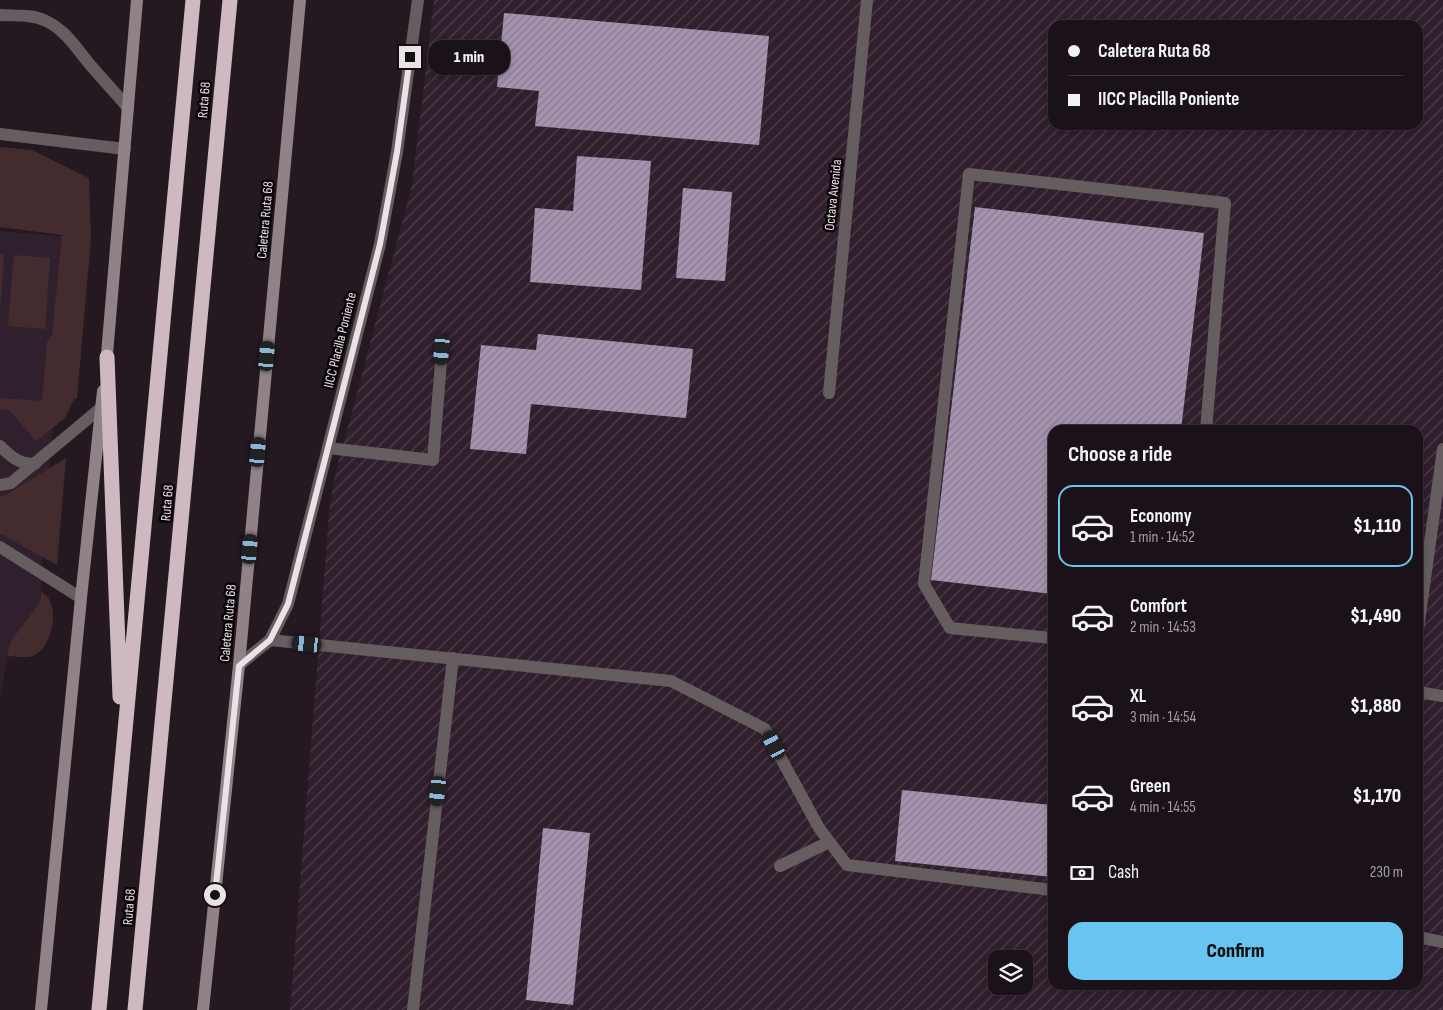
<!DOCTYPE html>
<meta charset="utf-8">
<style>
body{margin:0;font-family:"Sofia Sans Condensed",sans-serif;background:#241b22;color:#f1f3f6;height:100vh;display:flex;flex-direction:column;font-size:19px;white-space:nowrap}
*{box-sizing:border-box;margin:0}
p{font-size:16px;color:#a09ea2}
.icon{flex:none;width:28px;height:28px;fill:none;stroke:currentColor;stroke-width:2;stroke-linecap:round;stroke-linejoin:round}
.map{position:relative;flex:1;overflow:hidden}
.sheet{position:absolute;left:1048px;top:425px;width:375px;height:565px;display:flex;flex-direction:column;background:#1b1219;border-radius:15px;box-shadow:0 2px 8px #0003,0 0 0 1px #393238}
.sheet>*{flex:none}
.top-card{position:absolute;left:1048px;top:20px;width:375px;height:110px;border-radius:15px;box-shadow:0 2px 8px #0003,0 0 0 1px #393238;display:grid;align-content:center;height:110px;padding:0 20px;background:#1b1219}
.fabs{position:absolute;left:988px;top:950px;display:grid;gap:10px}
.fabs a{display:grid;place-items:center;width:45px;height:45px;border-radius:10px;background:#1b1219;box-shadow:0 2px 8px #0003,0 0 0 1px #393238;font-size:25px}
.end{position:absolute;width:22px;height:22px;margin:-11px;border:6px solid #ebe2e8;background:#111;box-shadow:0 0 0 2px #111}
.from{border-radius:50%}
.bubble{position:absolute;height:35px;border-radius:15px;background:#1b1219;box-shadow:0 2px 8px #0003,0 0 0 1px #393238;font-size:16px;font-weight:800;line-height:35px;text-align:center}
.car{position:absolute;width:15px;height:30px;margin:-15px -8px;border-radius:6px;box-shadow:0 0 4px 1px #0007;background:linear-gradient(#222 24%,#8ab4d8 0 40%,#222 0 76%,#8ab4d8 0 86%,#222 0)}
.top-card b{display:flex;align-items:center;gap:18px;height:48px;font-size:19px}
.top-card b+b{border-top:1px solid #393238}
.top-card i{width:12px;height:12px;background:#f1f3f6}
ul{padding:0;list-style:none}
li{display:flex;align-items:center;gap:15px;height:82px;margin:0 10px 8px;padding:0 10px;border:2px solid transparent;border-radius:15px}
li div{flex:1}
li b{display:block;font-size:19px}
li em{font-style:normal;font-weight:800}
li.on{border-color:#68c4f0}
li>.icon{width:45px;height:45px;stroke-width:1.5}
h2{padding:0 20px;font-size:22px;line-height:60px}
.pay{display:flex;align-items:center;gap:12px;height:55px;padding:0 20px;font-size:19px}
.pay p{margin-inline-start:auto}
.primary-button{display:flex;gap:10px;margin-top:auto;padding:10px 20px}
.primary-button a{flex:1;height:58px;border-radius:15px;background:#68c4f0;color:#111;font-size:20px;font-weight:800;line-height:58px;text-align:center}
.map>svg:first-child{display:block}
.built{fill:#301f2d}
.industrial{fill:url(#industrial-furrows);fill-rule:evenodd}
.green{fill:#442c2e}
.building{fill:url(#building-hatch)}
.lines{fill:none;stroke-linecap:round;stroke-linejoin:round}
.service{stroke:#655d60;stroke-width:12}
.minor{stroke:#655d60;stroke-width:12}
.secondary{stroke:#908287;stroke-width:12}
.motorway{stroke:#ceb9c0;stroke-width:15}
.route{stroke:#ebe2e8;stroke-width:6}
.labels{text-anchor:middle;dominant-baseline:central;stroke-width:5;stroke-linejoin:round;paint-order:stroke}
.street-label{font-size:14px;fill:#ebe2e8;stroke:#0a0509}
</style>
<div class="map">
<svg width="1443" height="1010" viewBox="0 0 1443 1010">
<defs>
<pattern id="industrial-furrows" width="10" height="10" patternUnits="userSpaceOnUse" patternTransform="scale(1.25)"><rect width="10" height="10" fill="#301f2d"/><path d="M-1 1l2-2M0 10L10 0M9 11l2-2" fill="none" stroke="#4e3f4b"/></pattern>
<pattern id="building-hatch" width="6" height="6" patternUnits="userSpaceOnUse" patternTransform="scale(1.25)"><rect width="6" height="6" fill="#a593af"/><path d="M-1 1l2-2M0 6l6-6M5 7l2-2" fill="none" stroke="#887b90"/></pattern>
</defs>
<rect width="100%" height="100%" fill="#241821"/>
<path class="built" d="M 0,231 L 72,237 L 49,468 L 40,602 L 11,641 L 0,696 Z"/>
<path class="industrial" d="M 434,0 L 1443,0 L 1443,1010 L 290,1010 L 330,502 L 336,472 L 412,185 ZM 1052,25 L 1418,25 L 1418,125 L 1052,125 ZM 1052,430 L 1418,430 L 1418,985 L 1052,985 ZM 996,959 L 1024,959 L 1024,986 L 996,986 Z"/>
<path class="green" d="M 0,147 L 32,150 L 89,178 L 91,238 L 77,398 L 74,399 L 65,418 L 36,441 L 9,410 L 0,409 L 0,398 L 42,401 L 47,342 L 52,335 L 62,235 L 0,227 Z
M 0,254 L 4,255 L 0,311 Z
M 14,255 L 50,258 L 45,329 L 8,326 Z
M 66,458 L 57,565 L 3,535 L 0,535 L 0,496 L 4,496 Z
M 41,591 C 43,593 47,596 49,599 C 58,614 51,647 35,655 C 27,659 16,656 7,656 L 11,641 L 40,602 Z"/>
<path class="building" d="M 504,13 L 769,36 L 759,145 L 535,126 L 539,91 L 497,87 Z
M 577,156 L 651,161 L 641,290 L 530,282 L 535,208 L 573,211 Z
M 683,188 L 732,192 L 725,281 L 676,278 Z
M 975,207 L 1204,233 L 1181,430 L 1052,430 L 1052,594 L 931,580 Z
M 538,334 L 693,349 L 686,418 L 531,404 L 526,454 L 470,449 L 481,345 L 536,350 Z
M 902,790 L 1052,805 L 1052,877 L 895,861 Z
M 543,828 L 590,833 L 573,1005 L 526,1000 Z"/>
<g class="lines">
<path class="service" d="M 0,15 C 15,16 32,14 46,21 C 65,30 75,46 87,61 C 100,77 115,92 128,108
M 0,134 L 125,149
M 0,446 C 11,457 19,464 35,464
M 328,448 L 433,460 L 442,350
M 0,485 L 11,483 L 102,407
M 0,547 L 81,598
M 1418,629 L 1443,449
M 1052,638 L 950,628 L 924,584 L 969,174 L 1225,203 L 1206,430
M 270,640 L 671,681 L 765,729 L 819,828 L 847,865 L 1052,890
M 1418,692 L 1443,696
M 780,866 L 829,842
M 1418,937 L 1443,942
M 413,1010 L 453,658"/>
<path class="minor" d="M 829,393 L 867,0
M 239,665 L 270,640 L 288,604 L 380,244 L 397,152 L 418,0"/>
<path class="secondary" d="M 106,366 L 137,0
M 41,1010 L 81,598 L 103,391
M 203,1010 L 239,665 L 300,0"/>
<path class="motorway" d="M 107,357 L 120,697
M 99,1010 L 193,0
M 135,1010 L 230,0"/>
</g>
<g class="lines">
<path class="route" d="M 215,895 L 239,666 L 270,640 L 288,604 L 380,244 L 397,152 L 410,57"/>
</g>
<g class="labels">
<g class="street-label">
<text transform="translate(204 100) rotate(-85)">Ruta 68</text>
<text transform="translate(833 195) rotate(-84)">Octava Avenida</text>
<text transform="translate(265 220) rotate(-85)">Caletera Ruta 68</text>
<text transform="translate(340 340) rotate(-76)">IICC Placilla Poniente</text>
<text transform="translate(167 503) rotate(-85)">Ruta 68</text>
<text transform="translate(228 623) rotate(-85)">Caletera Ruta 68</text>
<text transform="translate(129 907) rotate(-85)">Ruta 68</text>
</g>
</g>
</svg>
<div class="fabs">
<a><svg class="icon" aria-label="layers" viewBox="0 0 24 24"><path d="M12 4l9 5-9 5-9-5zM3 14l9 5 9-5"/></svg></a>
</div>
<i class="end from" style="left:215px;top:895px"></i>
<i class="end" style="left:410px;top:57px"></i>
<div class="bubble" style="left:428px;top:40px;width:82px">1 min</div>
<i class="car" style="left:442px;top:350px;rotate:185deg"></i>
<i class="car" style="left:267px;top:356px;rotate:5deg"></i>
<i class="car" style="left:258px;top:452px;rotate:5deg"></i>
<i class="car" style="left:250px;top:549px;rotate:5deg"></i>
<i class="car" style="left:307px;top:644px;rotate:276deg"></i>
<i class="car" style="left:774px;top:745px;rotate:332deg"></i>
<i class="car" style="left:438px;top:791px;rotate:186deg"></i>
<div class="top-card">
<b><i class="from"></i>Caletera Ruta 68</b>
<b><i></i>IICC Placilla Poniente</b>
</div>
<section class="sheet">
<h2>Choose a ride</h2>
<ul>
<li class="on"><svg class="icon" aria-label="car" viewBox="0 0 24 24"><path d="M5 17H2v-5l4-1 3-4h7l3 4 3 1v5h-3M9 17h6M6 11h13"/><circle cx="7" cy="17" r="2"/><circle cx="17" cy="17" r="2"/></svg><div><b>Economy</b><p>1 min · 14:52</p></div><em>$1,110</em></li>
<li><svg class="icon" aria-label="car" viewBox="0 0 24 24"><path d="M5 17H2v-5l4-1 3-4h7l3 4 3 1v5h-3M9 17h6M6 11h13"/><circle cx="7" cy="17" r="2"/><circle cx="17" cy="17" r="2"/></svg><div><b>Comfort</b><p>2 min · 14:53</p></div><em>$1,490</em></li>
<li><svg class="icon" aria-label="car" viewBox="0 0 24 24"><path d="M5 17H2v-5l4-1 3-4h7l3 4 3 1v5h-3M9 17h6M6 11h13"/><circle cx="7" cy="17" r="2"/><circle cx="17" cy="17" r="2"/></svg><div><b>XL</b><p>3 min · 14:54</p></div><em>$1,880</em></li>
<li><svg class="icon" aria-label="car" viewBox="0 0 24 24"><path d="M5 17H2v-5l4-1 3-4h7l3 4 3 1v5h-3M9 17h6M6 11h13"/><circle cx="7" cy="17" r="2"/><circle cx="17" cy="17" r="2"/></svg><div><b>Green</b><p>4 min · 14:55</p></div><em>$1,170</em></li>
</ul>
<div class="pay"><svg class="icon" aria-label="cash" viewBox="0 0 24 24"><path d="M3 7h18v10H3z"/><circle cx="12" cy="12" r="2"/></svg>Cash<p>230 m</p></div>
<div class="primary-button"><a>Confirm</a></div>
</section>
</div>
